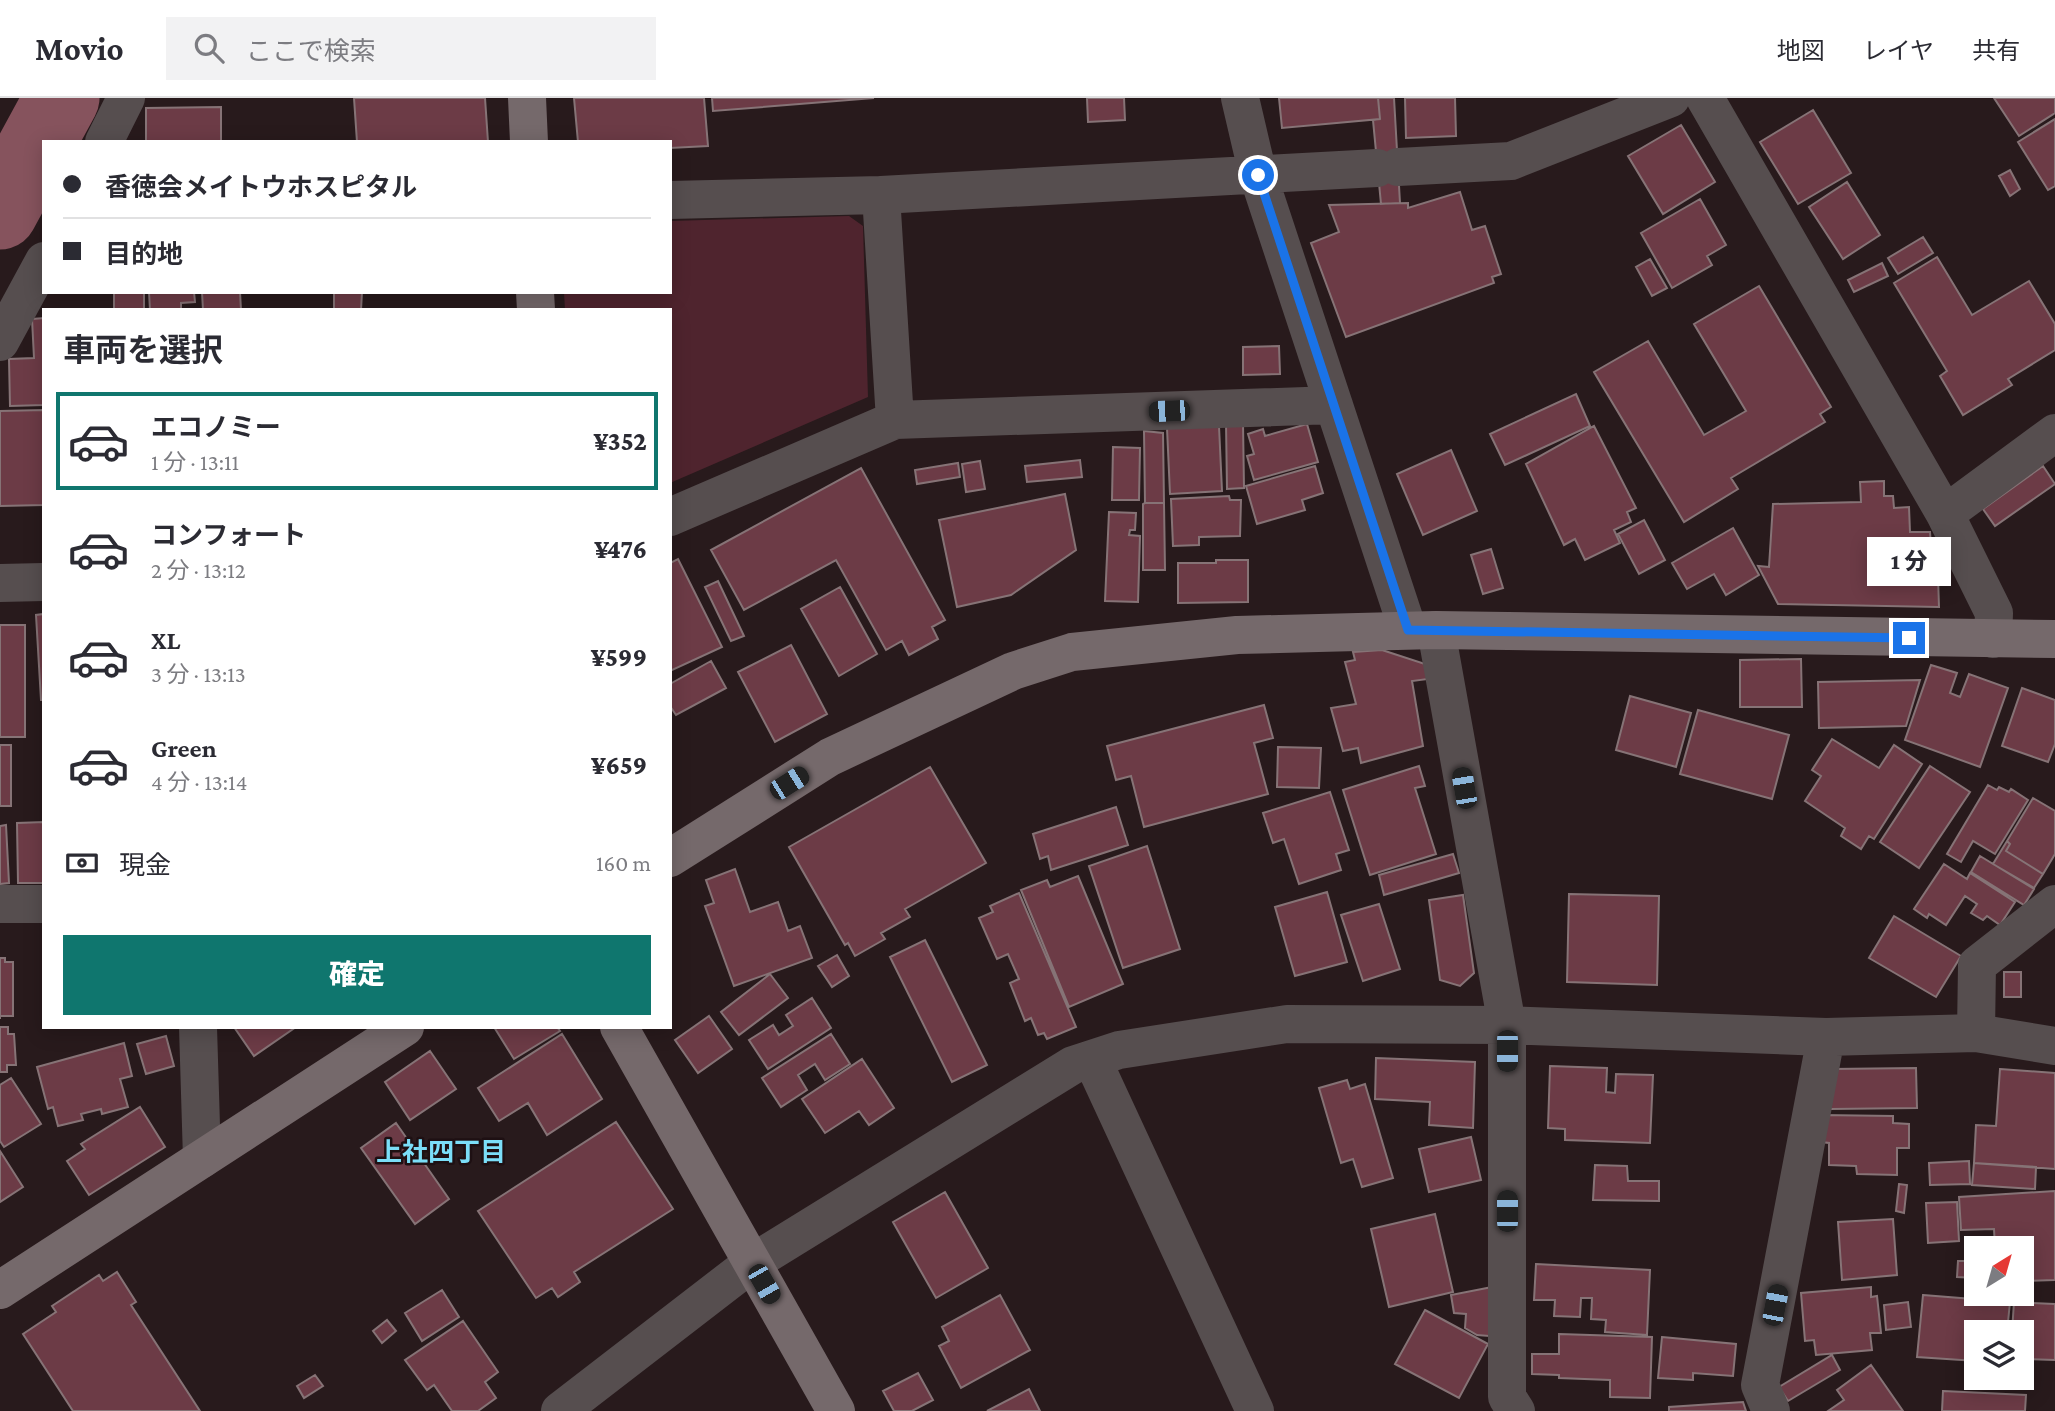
<!DOCTYPE html>
<html lang="ja">
<meta charset="utf-8">
<style>
body{margin:0;font-family:"Crimson Pro","Noto Sans JP",serif;background:#f2f2f3;color:#2b2b33;height:100vh;display:flex;flex-direction:column;font-size:26px;white-space:nowrap}
*{box-sizing:border-box;margin:0}
p{font-size:23px;color:#7c7c81}
.icon{flex:none;width:38px;height:38px;fill:none;stroke:currentColor;stroke-width:2;stroke-linecap:round;stroke-linejoin:round}
.map{position:relative;flex:1;overflow:hidden}
.details{position:absolute;left:42px;top:210px;width:630px;height:721px;display:flex;flex-direction:column;background:#fff;border-radius:0px;box-shadow:0 4px 18px #0003}
.details>*{flex:none}
.top-card{position:absolute;left:42px;top:42px;width:630px;height:154px;border-radius:0px;box-shadow:0 4px 18px #0003;display:grid;align-content:center;height:154px;padding:0 21px;background:#fff}
.needle{width:46px;rotate:37deg}
.tools{position:absolute;left:1964px;top:1138px;display:grid;gap:14px}
.tools a{display:grid;place-items:center;width:70px;height:70px;border-radius:0px;background:#fff;box-shadow:0 4px 18px #0003;font-size:35px}
.end{position:absolute;width:32px;height:32px;margin:-16px;border:9px solid #1a73e8;background:#fff;box-shadow:0 0 0 4px #fff}
.from{border-radius:50%}
.bubble{position:absolute;height:49px;border-radius:0px;background:#fff;box-shadow:0 4px 18px #0003;font-size:23px;font-weight:800;line-height:49px;text-align:center}
.car{position:absolute;width:21px;height:42px;margin:-21px -10px;border-radius:9px;box-shadow:0 0 5px 2px #0007;background:linear-gradient(#222 24%,#8ab4d8 0 40%,#222 0 76%,#8ab4d8 0 86%,#222 0)}
.top-card b{display:flex;align-items:center;gap:24px;height:66px;font-size:26px}
.top-card b+b{border-top:2px solid #e1e1e2}
.top-card i{width:18px;height:18px;background:#2b2b33}
ul{padding:0;list-style:none}
li{display:flex;align-items:center;gap:21px;height:98px;margin:0 14px 10px;padding:0 7px;border:4px solid transparent;border-radius:0px}
li div{flex:1}
li b{display:block;font-size:26px}
li em{font-style:normal;font-weight:800}
li.selected{border-color:#0f766e}
li>.icon{width:63px;height:63px;stroke-width:1.5}
h2{padding:0 21px;font-size:32px;line-height:84px}
.pay{display:flex;align-items:center;gap:18px;height:77px;padding:0 21px;font-size:26px}
.pay p{margin-inline-start:auto}
.primary-button{display:flex;gap:14px;margin-top:auto;padding:14px 21px}
.primary-button a{flex:1;height:80px;border-radius:0px;background:#0f766e;color:#fff;font-size:28px;font-weight:800;line-height:80px;text-align:center}
header{display:flex;align-items:center;gap:42px;box-sizing:border-box;height:98px;padding:0 35px;background:#fff;border-bottom:2px solid #e1e1e2}
header strong{font-size:33px}
nav{display:flex;gap:38px;margin-inline-start:auto;font-size:24px}
.search{width:490px;height:63px;background:#f2f2f3;display:flex;align-items:center;gap:18px;box-sizing:border-box;padding:0 24px;border-radius:0px;color:#7c7c81;font-size:26px}
.map>svg:first-child{display:block}
.green{fill:#4f242e}
.lines{fill:none;stroke-linecap:round;stroke-linejoin:round}
.river{stroke:#86535d;stroke-width:75}
.building{fill:#6c3b46;stroke:#867376;stroke-width:2}
.street{stroke:#564e4f;stroke-width:38}
.secondary{stroke:#75696b;stroke-width:38}
.route{stroke:#1a73e8;stroke-width:9}
.labels{text-anchor:middle;dominant-baseline:central;stroke-width:5;stroke-linejoin:round;paint-order:stroke}
.neighbourhood-label{font-size:26px;font-weight:bold;fill:#7bdef8;stroke:#1e1013}
</style>
<header>
<strong>Movio</strong>
<div class="search"><svg class="icon" aria-label="search" viewBox="0 0 24 24"><circle cx="10" cy="10" r="6"/><path d="M15 15l6 6"/></svg>ここで検索</div>
<nav><a>地図</a><a>レイヤ</a><a>共有</a></nav>
</header>
<div class="map">
<svg width="2055" height="1313" viewBox="0 0 2055 1313">
<rect width="100%" height="100%" fill="#281a1c"/>
<path class="green" d="M 849,118 L 863,128 L 868,299 L 670,385 L 670,212 L 565,212 L 564,194 L 670,194 L 670,123 Z"/>
<g class="lines">
<path class="river" d="M 0,114 L 62,0"/>
</g>
<path class="building" d="M 354,0 L 485,0 L 488,44 L 357,44 Z
M 574,0 L 704,0 L 708,48 L 670,50 L 670,44 L 578,44 Z
M 712,0 L 874,0 L 713,13 Z
M 1087,0 L 1124,0 L 1125,22 L 1088,24 Z
M 1279,0 L 1378,0 L 1380,21 L 1282,30 Z
M 1378,0 L 1394,0 L 1400,105 L 1381,106 L 1373,22 L 1380,21 Z
M 1405,0 L 1455,0 L 1456,38 L 1406,40 Z
M 1994,0 L 2055,0 L 2055,15 L 2019,38 Z
M 221,9 L 221,44 L 146,44 L 146,10 Z
M 1813,12 L 1851,75 L 1798,106 L 1760,44 Z
M 2055,21 L 2055,88 L 2048,92 L 2018,44 Z
M 1681,27 L 1715,84 L 1663,116 L 1628,58 Z
M 2010,72 L 2020,91 L 2010,98 L 1999,78 Z
M 1847,84 L 1880,137 L 1843,161 L 1809,109 Z
M 1460,94 L 1472,132 L 1485,128 L 1501,176 L 1492,179 L 1494,185 L 1346,239 L 1311,145 L 1339,134 L 1329,107 L 1408,105 L 1408,110 Z
M 1700,101 L 1726,147 L 1707,158 L 1712,167 L 1672,190 L 1641,135 Z
M 1923,139 L 1933,155 L 1898,176 L 1888,160 Z
M 1937,159 L 1972,217 L 2029,183 L 2055,226 L 2055,252 L 2008,281 L 2012,287 L 1963,317 L 1940,278 L 1947,273 L 1894,185 Z
M 1650,161 L 1667,190 L 1652,198 L 1636,169 Z
M 1882,165 L 1888,178 L 1854,194 L 1848,182 Z
M 1759,188 L 1831,309 L 1820,316 L 1825,324 L 1731,380 L 1738,391 L 1684,424 L 1594,274 L 1648,243 L 1704,337 L 1746,313 L 1694,226 Z
M 114,194 L 144,194 L 144,212 L 114,212 Z
M 149,194 L 194,194 L 195,204 L 181,205 L 181,212 L 150,212 Z
M 202,194 L 240,194 L 241,212 L 203,212 Z
M 334,194 L 362,194 L 361,212 L 334,212 Z
M 44,220 L 44,307 L 10,308 L 9,261 L 34,260 L 32,221 Z
M 1279,248 L 1280,276 L 1243,277 L 1243,249 Z
M 1576,296 L 1590,328 L 1505,367 L 1490,336 Z
M 44,312 L 44,407 L 0,408 L 0,313 Z
M 1226,325 L 1243,325 L 1244,390 L 1227,391 Z
M 1307,326 L 1318,364 L 1254,382 L 1247,358 L 1254,356 L 1248,336 L 1263,331 L 1265,338 Z
M 1219,328 L 1222,393 L 1170,396 L 1167,330 Z
M 1594,328 L 1636,410 L 1627,414 L 1631,424 L 1614,432 L 1620,445 L 1585,462 L 1575,441 L 1564,447 L 1526,366 Z
M 1144,333 L 1163,335 L 1164,405 L 1145,405 Z
M 1113,349 L 1140,350 L 1139,402 L 1112,402 Z
M 1451,352 L 1477,413 L 1423,437 L 1397,376 Z
M 1080,362 L 1082,379 L 1027,384 L 1025,368 Z
M 980,363 L 985,391 L 966,394 L 962,366 Z
M 958,365 L 960,379 L 917,386 L 915,372 Z
M 1315,368 L 1323,395 L 1302,402 L 1305,412 L 1257,426 L 1246,388 Z
M 2043,368 L 2055,386 L 1995,428 L 1983,411 Z
M 861,370 L 945,522 L 932,529 L 938,541 L 909,557 L 902,543 L 886,552 L 836,462 L 744,512 L 711,452 Z
M 1884,383 L 1884,398 L 1893,398 L 1894,410 L 1909,409 L 1910,434 L 1930,434 L 1931,448 L 1937,448 L 1939,509 L 1778,506 L 1758,468 L 1769,469 L 1773,406 L 1861,404 L 1860,384 Z
M 1065,396 L 1076,452 L 1011,497 L 957,509 L 939,422 Z
M 1229,398 L 1230,402 L 1241,402 L 1240,438 L 1199,439 L 1199,447 L 1173,448 L 1171,401 Z
M 1145,405 L 1164,405 L 1165,472 L 1143,472 L 1143,406 Z
M 1109,414 L 1136,415 L 1135,432 L 1130,432 L 1129,437 L 1140,438 L 1138,504 L 1105,503 Z
M 1644,422 L 1665,462 L 1639,476 L 1618,436 Z
M 1733,430 L 1759,477 L 1726,497 L 1714,476 L 1687,491 L 1672,465 Z
M 1491,451 L 1503,490 L 1483,496 L 1471,457 Z
M 678,461 L 722,549 L 670,573 L 670,465 Z
M 1216,462 L 1248,462 L 1248,504 L 1178,505 L 1178,465 L 1216,465 Z
M 718,483 L 744,538 L 731,543 L 705,489 Z
M 840,489 L 877,556 L 839,578 L 801,511 Z
M 44,516 L 44,602 L 41,602 L 36,517 Z
M 0,527 L 25,527 L 25,639 L 0,639 Z
M 791,547 L 827,616 L 775,644 L 738,574 Z
M 1382,552 L 1425,566 L 1428,581 L 1412,583 L 1423,648 L 1361,665 L 1358,650 L 1343,653 L 1331,610 L 1356,606 L 1345,564 L 1355,562 L 1353,554 Z
M 1801,561 L 1802,609 L 1740,609 L 1740,562 Z
M 711,563 L 726,590 L 676,617 L 670,608 L 670,586 Z
M 1931,567 L 1957,575 L 1950,595 L 1960,599 L 1969,576 L 2008,590 L 1980,669 L 1905,642 Z
M 1920,582 L 1906,628 L 1819,630 L 1818,584 Z
M 2022,590 L 2055,602 L 2055,646 L 2048,664 L 2002,648 Z
M 1630,598 L 1691,615 L 1676,669 L 1616,652 Z
M 1264,607 L 1273,640 L 1254,645 L 1268,696 L 1144,729 L 1131,678 L 1116,682 L 1107,648 Z
M 1698,612 L 1789,637 L 1772,701 L 1680,676 Z
M 1832,641 L 1879,670 L 1894,647 L 1922,666 L 1874,741 L 1869,738 L 1861,751 L 1841,738 L 1845,730 L 1805,703 L 1821,678 L 1812,672 Z
M 0,647 L 11,647 L 11,708 L 0,708 Z
M 1278,649 L 1321,650 L 1319,690 L 1277,689 Z
M 1419,668 L 1425,688 L 1415,690 L 1436,756 L 1370,777 L 1343,692 Z
M 1930,668 L 1970,694 L 1919,770 L 1880,744 Z
M 930,669 L 986,765 L 905,811 L 910,819 L 881,835 L 885,841 L 855,858 L 848,845 L 845,847 L 789,749 Z
M 1988,687 L 1997,692 L 1999,689 L 2009,694 L 2011,691 L 2028,702 L 1995,756 L 1973,743 L 1961,764 L 1947,756 Z
M 1330,694 L 1349,752 L 1336,756 L 1341,772 L 1299,786 L 1284,741 L 1273,745 L 1263,715 Z
M 2033,700 L 2055,713 L 2055,756 L 2043,776 L 2006,753 L 2010,746 L 2007,743 Z
M 1116,709 L 1128,747 L 1051,772 L 1048,758 L 1040,761 L 1033,736 Z
M 44,724 L 44,785 L 18,785 L 17,725 Z
M 6,727 L 9,785 L 0,786 L 0,728 Z
M 2007,743 L 2010,746 L 2006,753 L 2043,776 L 2034,790 L 1993,766 Z
M 1147,748 L 1180,851 L 1123,870 L 1089,768 Z
M 1453,756 L 1459,775 L 1384,797 L 1379,777 Z
M 1980,758 L 2034,791 L 2024,807 L 1971,774 Z
M 1944,766 L 1967,781 L 1970,775 L 2015,804 L 2000,827 L 1987,818 L 1983,822 L 1971,815 L 1977,806 L 1965,798 L 1946,827 L 1929,816 L 1927,820 L 1914,811 Z
M 735,771 L 750,814 L 778,804 L 788,833 L 800,828 L 812,860 L 734,888 L 705,808 L 714,805 L 706,782 Z
M 1078,778 L 1123,886 L 1069,909 L 1021,792 L 1047,782 L 1050,789 Z
M 1327,794 L 1347,864 L 1295,878 L 1275,809 Z
M 1019,795 L 1076,929 L 1047,941 L 1044,935 L 1038,937 L 1031,920 L 1025,923 L 1010,885 L 1019,881 L 1008,856 L 997,861 L 979,820 L 993,814 L 990,808 Z
M 1569,796 L 1659,798 L 1657,887 L 1567,884 Z
M 1463,797 L 1474,875 L 1460,888 L 1440,882 L 1429,802 Z
M 1379,806 L 1400,871 L 1363,883 L 1341,817 Z
M 1894,818 L 1961,858 L 1936,899 L 1869,860 Z
M 925,842 L 987,967 L 952,984 L 890,859 Z
M 837,857 L 849,878 L 832,889 L 818,868 Z
M 0,860 L 5,860 L 5,864 L 13,864 L 13,918 L 0,918 L 0,921 Z
M 2004,874 L 2021,874 L 2021,899 L 2004,899 Z
M 770,876 L 788,900 L 739,937 L 721,914 Z
M 812,900 L 831,930 L 768,971 L 749,942 L 773,927 L 779,937 L 793,928 L 786,917 Z
M 709,918 L 732,951 L 698,975 L 675,942 Z
M 0,929 L 8,929 L 8,936 L 14,936 L 16,967 L 7,967 L 7,974 L 0,974 Z
M 234,929 L 296,929 L 254,958 Z
M 494,929 L 557,929 L 560,933 L 514,961 Z
M 562,936 L 602,1001 L 547,1037 L 528,1005 L 499,1023 L 478,990 Z
M 831,936 L 850,966 L 825,982 L 815,966 L 798,977 L 807,992 L 781,1009 L 762,980 Z
M 166,938 L 174,968 L 146,976 L 137,946 Z
M 124,945 L 132,978 L 120,981 L 128,1009 L 102,1016 L 101,1011 L 81,1016 L 83,1022 L 58,1028 L 53,1009 L 48,1011 L 37,969 Z
M 430,953 L 456,991 L 410,1022 L 385,984 Z
M 1376,960 L 1475,964 L 1473,1030 L 1429,1027 L 1430,1004 L 1375,1001 Z
M 862,961 L 894,1010 L 869,1027 L 859,1013 L 825,1035 L 802,1001 Z
M 1550,968 L 1607,970 L 1606,994 L 1615,995 L 1616,976 L 1653,977 L 1650,1045 L 1565,1042 L 1565,1031 L 1548,1030 Z
M 1916,970 L 1917,1010 L 1831,1011 L 1831,971 Z
M 2000,971 L 2055,975 L 2055,1071 L 1974,1065 L 1976,1027 L 1996,1028 Z
M 11,980 L 41,1026 L 4,1049 L 0,1043 L 0,987 Z
M 1347,982 L 1350,991 L 1365,986 L 1393,1080 L 1362,1089 L 1353,1061 L 1341,1065 L 1319,990 Z
M 140,1009 L 165,1049 L 89,1097 L 67,1063 L 85,1051 L 81,1046 Z
M 1821,1017 L 1893,1018 L 1893,1025 L 1909,1026 L 1909,1050 L 1897,1050 L 1897,1077 L 1857,1076 L 1856,1068 L 1829,1067 L 1829,1045 L 1821,1044 Z
M 616,1024 L 673,1111 L 574,1174 L 580,1184 L 558,1199 L 552,1190 L 536,1200 L 478,1113 Z
M 396,1025 L 449,1101 L 415,1126 L 361,1050 Z
M 1471,1039 L 1481,1082 L 1429,1094 L 1419,1051 Z
M 0,1053 L 23,1089 L 0,1104 Z
M 1969,1063 L 1970,1086 L 1930,1087 L 1929,1065 Z
M 1974,1065 L 2036,1069 L 2035,1091 L 1972,1087 Z
M 1595,1067 L 1627,1068 L 1628,1083 L 1659,1083 L 1659,1103 L 1593,1102 Z
M 1899,1086 L 1907,1087 L 1904,1115 L 1896,1113 Z
M 2055,1093 L 2055,1182 L 2021,1183 L 2021,1150 L 1995,1150 L 1994,1131 L 1961,1132 L 1959,1099 Z
M 945,1094 L 988,1170 L 936,1200 L 893,1124 Z
M 1957,1104 L 1959,1143 L 1928,1145 L 1926,1105 Z
M 1435,1116 L 1453,1194 L 1389,1209 L 1371,1131 Z
M 1893,1121 L 1897,1177 L 1842,1182 L 1838,1124 Z
M 1958,1163 L 1976,1163 L 1976,1180 L 1957,1179 Z
M 1536,1166 L 1650,1172 L 1647,1237 L 1605,1234 L 1606,1222 L 1591,1221 L 1592,1200 L 1581,1200 L 1580,1219 L 1554,1218 L 1555,1202 L 1534,1202 Z
M 117,1174 L 136,1204 L 131,1207 L 200,1313 L 73,1313 L 23,1236 L 56,1214 L 52,1208 L 99,1177 L 103,1183 Z
M 1492,1189 L 1489,1238 L 1477,1237 L 1465,1230 L 1466,1216 L 1454,1215 L 1451,1197 Z
M 1871,1189 L 1871,1199 L 1877,1198 L 1881,1235 L 1870,1235 L 1872,1252 L 1816,1257 L 1814,1242 L 1805,1243 L 1801,1195 Z
M 442,1192 L 459,1219 L 422,1243 L 405,1215 Z
M 1000,1197 L 1030,1252 L 961,1290 L 939,1248 L 949,1243 L 942,1229 Z
M 1923,1197 L 2010,1204 L 2007,1234 L 1976,1234 L 1976,1263 L 1917,1259 Z
M 1908,1204 L 1911,1229 L 1886,1232 L 1884,1207 Z
M 2014,1204 L 2055,1206 L 2055,1262 L 2021,1261 L 2021,1234 L 2012,1234 Z
M 1425,1212 L 1488,1246 L 1459,1300 L 1395,1266 Z
M 387,1222 L 396,1233 L 382,1245 L 373,1233 Z
M 463,1223 L 498,1274 L 485,1284 L 496,1300 L 478,1313 L 452,1313 L 434,1287 L 427,1292 L 405,1262 Z
M 1559,1236 L 1652,1239 L 1650,1300 L 1610,1299 L 1610,1282 L 1559,1280 L 1559,1277 L 1532,1276 L 1532,1256 L 1559,1256 Z
M 1662,1239 L 1736,1246 L 1733,1278 L 1693,1275 L 1693,1282 L 1658,1280 Z
M 1832,1257 L 1840,1272 L 1788,1303 L 1779,1289 Z
M 1871,1267 L 1903,1313 L 1828,1313 L 1844,1302 L 1837,1292 Z
M 918,1275 L 933,1302 L 912,1313 L 894,1313 L 883,1293 Z
M 315,1277 L 323,1288 L 304,1300 L 297,1288 Z
M 1029,1291 L 1040,1313 L 987,1313 Z
M 1943,1293 L 2026,1297 L 2025,1313 L 1942,1313 Z
M 1743,1304 L 1746,1313 L 1669,1313 L 1669,1309 Z"/>
<g class="lines">
<path class="street" d="M 1240,0 L 1258,77 L 1408,532
M 1705,0 L 1945,416 L 1994,515 L 1993,541
M 104,44 L 126,0
M 1398,69 L 1511,63 L 1671,0
M 881,97 L 895,322
M 670,102 L 881,97 L 1377,70
M 0,244 L 44,163
M 1945,416 L 2055,335
M 670,419 L 895,322 L 1334,307
M 0,485 L 44,484
M 1436,532 L 1507,927 L 1507,1299 L 1516,1313
M 0,806 L 44,806
M 198,929 L 202,1061
M 1976,935 L 1977,867 L 2055,806
M 1092,961 L 1255,1313
M 560,1313 L 752,1165 L 1073,967 L 1119,952 L 1287,926 L 1507,927 L 1826,939 L 1976,935 L 2055,948
M 1771,1313 L 1760,1287 L 1826,939"/>
<path class="secondary" d="M 527,0 L 529,44
M 535,194 L 536,212
M 670,760 L 830,659 L 1013,573 L 1072,554 L 1237,537 L 1436,532 L 2055,541
M 619,929 L 836,1313
M 0,1192 L 405,929"/>
</g>
<g class="lines">
<path class="route" d="M 1258,77 L 1408,532 L 1909,540"/>
</g>
<g class="labels">
<g class="neighbourhood-label">
<text x="441" y="1054">上社四丁目</text>
</g>
</g>
</svg>
<div class="tools">
<a><svg class="needle" viewBox="-14 -14 28 28"><path d="M0-13l5 13h-10z" fill="#e53935"/><path d="M0 13l5-13h-10z" fill="#7c7c81"/></svg></a>
<a><svg class="icon" aria-label="layers" viewBox="0 0 24 24"><path d="M12 4l9 5-9 5-9-5zM3 14l9 5 9-5"/></svg></a>
</div>
<i class="end from" style="left:1258px;top:77px"></i>
<i class="end" style="left:1909px;top:540px"></i>
<div class="bubble" style="left:1867px;top:439px;width:84px">1 分</div>
<i class="car" style="left:1169px;top:313px;rotate:268deg"></i>
<i class="car" style="left:789px;top:685px;rotate:58deg"></i>
<i class="car" style="left:1464px;top:690px;rotate:350deg"></i>
<i class="car" style="left:1507px;top:953px;rotate:180deg"></i>
<i class="car" style="left:1507px;top:1113px;rotate:0deg"></i>
<i class="car" style="left:764px;top:1186px;rotate:150deg"></i>
<i class="car" style="left:1775px;top:1207px;rotate:11deg"></i>
<div class="top-card">
<b><i class="from"></i>香徳会メイトウホスピタル</b>
<b><i></i>目的地</b>
</div>
<section class="details">
<h2>車両を選択</h2>
<ul>
<li class="selected"><svg class="icon" aria-label="car" viewBox="0 0 24 24"><path d="M5 17H2v-5l4-1 3-4h7l3 4 3 1v5h-3M9 17h6M6 11h13"/><circle cx="7" cy="17" r="2"/><circle cx="17" cy="17" r="2"/></svg><div><b>エコノミー</b><p>1 分 · 13:11</p></div><em>¥352</em></li>
<li><svg class="icon" aria-label="car" viewBox="0 0 24 24"><path d="M5 17H2v-5l4-1 3-4h7l3 4 3 1v5h-3M9 17h6M6 11h13"/><circle cx="7" cy="17" r="2"/><circle cx="17" cy="17" r="2"/></svg><div><b>コンフォート</b><p>2 分 · 13:12</p></div><em>¥476</em></li>
<li><svg class="icon" aria-label="car" viewBox="0 0 24 24"><path d="M5 17H2v-5l4-1 3-4h7l3 4 3 1v5h-3M9 17h6M6 11h13"/><circle cx="7" cy="17" r="2"/><circle cx="17" cy="17" r="2"/></svg><div><b>XL</b><p>3 分 · 13:13</p></div><em>¥599</em></li>
<li><svg class="icon" aria-label="car" viewBox="0 0 24 24"><path d="M5 17H2v-5l4-1 3-4h7l3 4 3 1v5h-3M9 17h6M6 11h13"/><circle cx="7" cy="17" r="2"/><circle cx="17" cy="17" r="2"/></svg><div><b>Green</b><p>4 分 · 13:14</p></div><em>¥659</em></li>
</ul>
<div class="pay"><svg class="icon" aria-label="cash" viewBox="0 0 24 24"><path d="M3 7h18v10H3z"/><circle cx="12" cy="12" r="2"/></svg>現金<p>160 m</p></div>
<div class="primary-button"><a>確定</a></div>
</section>
</div>
